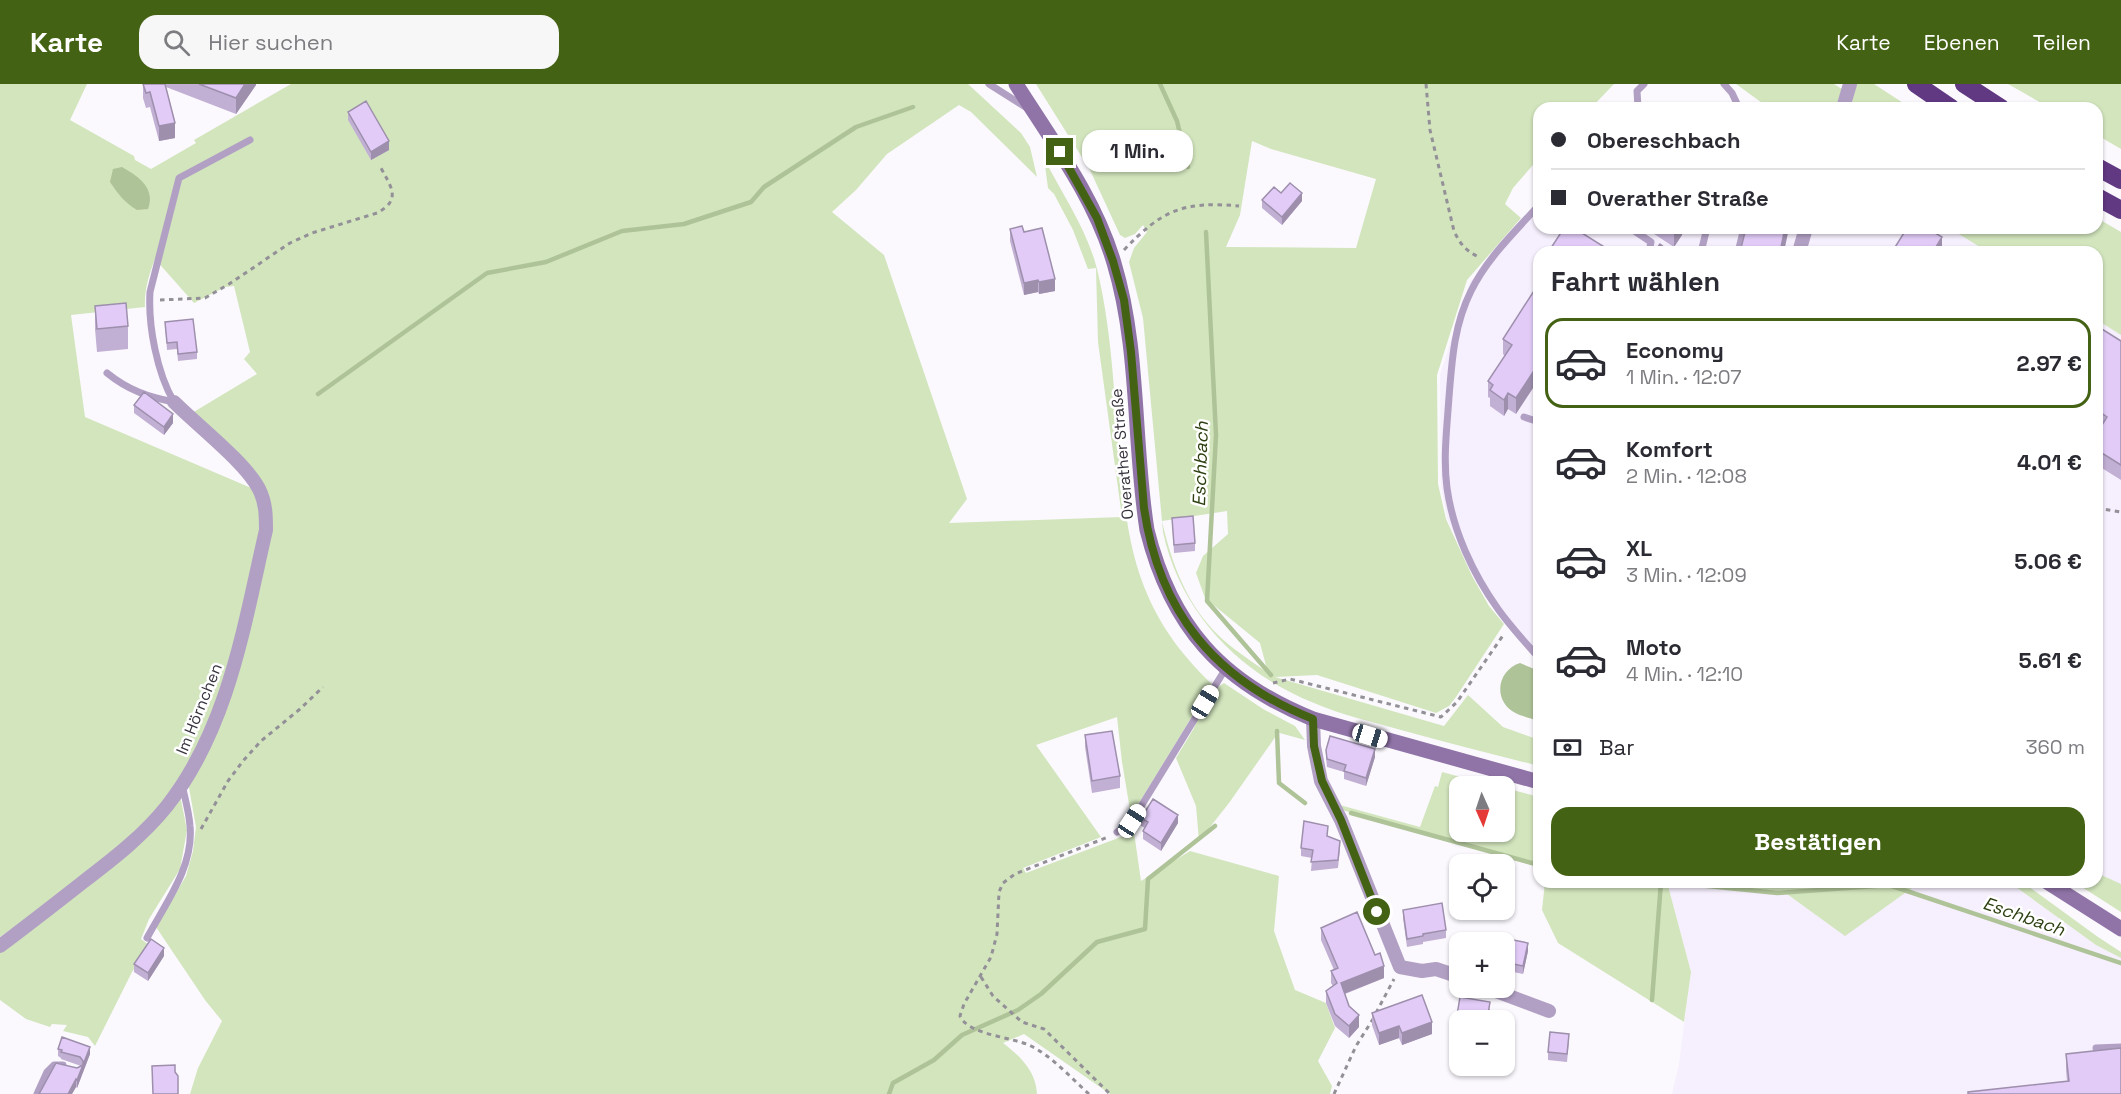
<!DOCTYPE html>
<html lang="de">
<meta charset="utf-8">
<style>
body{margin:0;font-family:"Space Grotesk",sans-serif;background:#f7f7f7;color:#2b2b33;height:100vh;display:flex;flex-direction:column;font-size:22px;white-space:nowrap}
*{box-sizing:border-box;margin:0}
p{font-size:20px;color:#7c7c81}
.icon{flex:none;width:33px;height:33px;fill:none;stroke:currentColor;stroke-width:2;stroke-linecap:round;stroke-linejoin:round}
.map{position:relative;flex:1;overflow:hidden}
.sheet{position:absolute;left:1533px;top:162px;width:570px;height:642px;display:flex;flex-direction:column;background:#fff;border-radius:18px;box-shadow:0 2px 4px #0004}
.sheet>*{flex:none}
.hud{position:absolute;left:1533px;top:18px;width:570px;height:132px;border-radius:18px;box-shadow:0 2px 4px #0004;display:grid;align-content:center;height:132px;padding:0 18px;background:#fff}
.needle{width:39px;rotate:177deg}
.tools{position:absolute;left:1449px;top:692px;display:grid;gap:12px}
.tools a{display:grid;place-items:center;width:66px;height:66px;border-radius:12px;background:#fff;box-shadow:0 2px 4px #0004;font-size:30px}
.end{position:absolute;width:27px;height:27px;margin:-14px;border:8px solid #446214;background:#fff;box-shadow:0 0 0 3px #fff}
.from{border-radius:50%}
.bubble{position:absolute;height:42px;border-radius:18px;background:#fff;box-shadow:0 2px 4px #0004;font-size:20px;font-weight:700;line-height:42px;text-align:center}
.car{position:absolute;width:18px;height:36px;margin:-18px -9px;border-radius:8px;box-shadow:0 0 4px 2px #0007;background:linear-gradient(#fff 24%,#345 0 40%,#fff 0 76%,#345 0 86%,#fff 0)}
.hud b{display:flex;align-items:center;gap:21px;height:57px;font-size:22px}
.hud b+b{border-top:2px solid #e1e1e2}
.hud i{width:15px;height:15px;background:#2b2b33}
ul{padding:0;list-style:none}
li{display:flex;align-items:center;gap:18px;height:90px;margin:0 12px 9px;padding:0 6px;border:3px solid transparent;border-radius:18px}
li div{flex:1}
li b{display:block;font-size:22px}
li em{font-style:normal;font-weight:700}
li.current{border-color:#446214}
li>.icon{width:54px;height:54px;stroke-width:1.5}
h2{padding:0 18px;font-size:27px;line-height:72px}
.pay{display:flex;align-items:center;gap:15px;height:66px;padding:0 18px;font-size:22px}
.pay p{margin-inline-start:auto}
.primary-button{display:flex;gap:12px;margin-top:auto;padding:12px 18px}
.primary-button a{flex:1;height:69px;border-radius:18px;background:#446214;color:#fff;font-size:24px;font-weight:700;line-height:69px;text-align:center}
header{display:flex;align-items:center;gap:36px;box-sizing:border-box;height:84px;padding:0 30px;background:#446214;color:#fff}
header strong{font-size:28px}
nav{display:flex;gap:33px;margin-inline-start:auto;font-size:21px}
.search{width:420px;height:54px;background:#f7f7f7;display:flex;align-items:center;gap:15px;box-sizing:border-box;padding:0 21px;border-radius:18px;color:#7c7c81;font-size:22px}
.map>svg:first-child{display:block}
.built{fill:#f6effd}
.green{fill:#d2e5bd;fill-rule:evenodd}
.water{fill:#afc398}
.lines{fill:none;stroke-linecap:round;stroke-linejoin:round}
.stream{stroke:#afc398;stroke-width:4.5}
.path{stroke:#939098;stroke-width:3;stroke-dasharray:4.5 4.5;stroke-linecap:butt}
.service{stroke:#b2a0c4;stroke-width:7}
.minor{stroke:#b2a0c4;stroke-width:14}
.secondary{stroke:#9074a8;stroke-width:15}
.motorway{stroke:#613882;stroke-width:18}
.wall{fill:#c2afd4}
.shaded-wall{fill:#9e8fad}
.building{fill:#e2ccf7;stroke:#9e8fad;stroke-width:1.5}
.route{stroke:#446214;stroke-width:8}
.labels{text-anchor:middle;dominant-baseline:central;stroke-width:5;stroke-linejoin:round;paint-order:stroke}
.street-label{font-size:16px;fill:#38333e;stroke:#fff}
.water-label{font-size:18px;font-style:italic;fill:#2c3f10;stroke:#fff}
</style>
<header>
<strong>Karte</strong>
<div class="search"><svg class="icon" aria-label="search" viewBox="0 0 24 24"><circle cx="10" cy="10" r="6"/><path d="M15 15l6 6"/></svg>Hier suchen</div>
<nav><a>Karte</a><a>Ebenen</a><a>Teilen</a></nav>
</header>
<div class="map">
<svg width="2121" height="1010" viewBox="0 0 2121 1010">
<rect width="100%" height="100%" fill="#fbf9fe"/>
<path class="built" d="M 1539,118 L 1539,144 L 1949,144 L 1988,168 L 1539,168 L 1539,569 L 1506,539 L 1491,521 L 1473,492 L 1447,434 L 1441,401 L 1440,291 L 1470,198 Z
M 2097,236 L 2121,251 L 2121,800 L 2097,789 Z
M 1667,798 L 1787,810 L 1845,851 L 1912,804 L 1909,798 L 2009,798 L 2096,861 L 2121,874 L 2121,1010 L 1672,1010 L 1679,980 L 1691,888 Z"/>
<path class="green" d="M 0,0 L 87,0 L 70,36 L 134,72 L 135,76 L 151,85 L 196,59 L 194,56 L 291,0 L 968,0 L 1021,49 L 1030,63 L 1037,93 L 971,28 L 959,21 L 887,70 L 856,106 L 832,128 L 884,171 L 967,415 L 949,439 L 1122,433 L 1098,258 L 1096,184 L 1088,185 L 1073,146 L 1054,110 L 1048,104 L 1044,74 C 1062,110 1087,145 1097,185 C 1114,254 1114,327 1122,397 C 1126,437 1132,476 1148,512 C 1162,545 1186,576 1212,600 L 1131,732 L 1122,678 L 1117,633 L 1036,661 L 1101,753 L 1023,784 L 1026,789 L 1134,748 L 1141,797 L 1190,767 L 1279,792 L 1274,847 L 1295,906 L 1326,919 L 1335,944 L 1318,977 L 1332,1002 L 1330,1010 L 1110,1010 L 1024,950 L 1003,959 C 1020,972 1036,987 1037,1010 L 190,1010 L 198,984 L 222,937 L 205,916 L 156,843 L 186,792 L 193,767 L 196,743 L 188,698 L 202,675 L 226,622 L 238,584 L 270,446 C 270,429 268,416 261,400 L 192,329 L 257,290 L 244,275 L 250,268 L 234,202 L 225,203 L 194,219 L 155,175 C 149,190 144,207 145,223 L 71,231 L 85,333 L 256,406 L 262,430 L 262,444 C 234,563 219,672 125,761 C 115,770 103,777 92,786 C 62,809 31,831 0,853 Z
M 1036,0 L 1614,0 L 1591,24 L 1539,24 L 1539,74 L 1513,104 L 1505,120 L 1521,134 L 1467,196 L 1437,291 L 1438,400 L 1446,435 L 1472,492 L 1489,522 L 1504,540 L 1456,613 L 1449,622 L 1436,629 L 1317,591 L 1275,593 L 1444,642 L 1468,611 L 1503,643 L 1539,656 L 1539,682 C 1493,670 1447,659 1401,646 C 1372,638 1342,631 1314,619 C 1239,589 1180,528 1163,448 L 1143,234 L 1129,178 L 1134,164 L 1147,148 L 1143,141 L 1135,150 L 1125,154 L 1120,151 L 1090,86 ZM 1252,57 L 1271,65 L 1376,95 L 1356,164 L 1226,163 L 1240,131 ZM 1227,427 L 1228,450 L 1203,472 L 1196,489 L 1205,514 L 1260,559 L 1268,589 C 1247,574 1223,559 1207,539 C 1183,510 1170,473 1162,437 Z
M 1736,0 L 1834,0 L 1842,5 L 1836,24 L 1769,24 Z
M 1856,0 L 1874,0 L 1911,24 L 1851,24 Z
M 2008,0 L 2121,0 L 2121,65 L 2097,51 L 2097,24 L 2050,24 Z
M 2097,134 L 2121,148 L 2121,251 L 2097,236 L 2097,168 L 1988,168 L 1949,144 L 2097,144 Z
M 1224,599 L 1263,625 L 1295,642 L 1305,656 L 1276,648 L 1276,652 L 1229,719 L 1199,757 L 1196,722 L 1176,674 L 1194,644 L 1204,617 L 1209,620 L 1219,602 Z
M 1442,688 L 1495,702 L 1460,702 L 1460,747 L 1504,747 L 1505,704 L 1539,713 L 1539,779 L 1338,725 L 1336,720 L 1420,743 L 1435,702 L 1438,703 Z
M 180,711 L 187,746 L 180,785 L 149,835 L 141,855 L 149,861 L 132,888 L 95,962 L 88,953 L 63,947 L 67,941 L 52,940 L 50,943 L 26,935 L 0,916 L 0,868 Z
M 2097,789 L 2121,800 L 2121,828 L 2074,798 L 2097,798 Z
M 1545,798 L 1667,798 L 1691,888 L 1684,938 L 1558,859 L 1542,826 Z
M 1682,798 L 1909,798 L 1912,804 L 1845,852 L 1787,810 Z
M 2009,798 L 2025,800 L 2098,853 L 2121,868 L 2121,874 L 2096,861 Z"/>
<path class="water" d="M 122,83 C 138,92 156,104 148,125 L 137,126 C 125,119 118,110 110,98 L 113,85 Z
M 1520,579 L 1539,587 L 1539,637 C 1531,634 1519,632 1512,627 C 1493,614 1498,586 1520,579 Z"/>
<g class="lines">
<path class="stream" d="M 1160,0 L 1177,37 L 1188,83
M 1206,148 L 1216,351 L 1207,517 L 1271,591
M 318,310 L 487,189 L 546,178 L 622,147 L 684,140 L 751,118 L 764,103 L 856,43 L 913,23
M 1277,647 L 1279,699 L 1305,719
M 1351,729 L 1539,781
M 1668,798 L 1777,809 L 1889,801 L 2121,879
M 1652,916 L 1661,798
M 889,1010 L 893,999 L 934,976 L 962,951 L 1018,926 L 1041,910 L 1097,858 L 1145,845 L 1148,795 L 1215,742"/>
<path class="path" d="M 1426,0 L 1430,46 L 1454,147 C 1460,160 1466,167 1479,173
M 1124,166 C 1162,126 1183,117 1239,122
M 160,216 L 205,214 L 229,200 L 290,159 L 312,149 L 377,129 C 403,115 390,102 380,82
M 2097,424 L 2121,428
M 1273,599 L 1290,595 L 1441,633 L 1457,618 L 1504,550
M 201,745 L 228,697 L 243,677 L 261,657 L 300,625 L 323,603
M 981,893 L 993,912 L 1022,938 L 1044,945 L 1110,1010
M 1376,929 L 1394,895
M 1089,1010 C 1071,994 1053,973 1031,962 C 1013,953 968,951 960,932 L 964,920 L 991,873 L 997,850 L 999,808 L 1003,799 L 1015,790 L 1108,753
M 1334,1010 L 1356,962 L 1373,935"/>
<path class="service" d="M 989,0 L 1027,24
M 1724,0 L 1732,9 L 1739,24
M 1638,24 L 1637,7 L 1644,0
M 1539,121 C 1515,148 1487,174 1471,207 C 1454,241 1452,276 1449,313 C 1447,343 1443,374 1447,404 C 1453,447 1473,490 1498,525 C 1510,542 1525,558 1539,574
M 1630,144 L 1651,158 L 1649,168
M 1701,168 L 1707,144
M 1738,168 L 1744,144
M 1888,168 L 1889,166
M 107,289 C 128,306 148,313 174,318
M 174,318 C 157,289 148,242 150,208 L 179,94 L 250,56
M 1524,333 L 1539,338
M 1117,748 L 1132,737 L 1226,584
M 147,854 C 165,820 194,783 190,742 C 189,728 185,714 182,701
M 2096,964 L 2121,963
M 37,1010 L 47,988 L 54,981 L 63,981"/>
<path class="minor" d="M 1843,24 L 1850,0
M 1799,168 L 1806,144
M 1313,635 L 1314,662 L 1321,697 L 1341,736 L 1400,883 L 1422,887 L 1436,885 L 1460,893
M 0,862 C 28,841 55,820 83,798 C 113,775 143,752 167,722 C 229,643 244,541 266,446 C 266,432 266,419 259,405 C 246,379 197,341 174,318
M 1485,903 L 1549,927"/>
<path class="secondary" d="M 1016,0 C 1052,57 1095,114 1114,179 C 1140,265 1133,358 1147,446 C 1171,542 1221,598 1313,635 L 1539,698
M 2047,798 L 2121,845"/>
<path class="motorway" d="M 1916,0 L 1951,24
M 1964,0 L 2001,24
M 2097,83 L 2121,96
M 2097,113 L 2121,126"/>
</g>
<path class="wall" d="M 143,0 L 256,0 L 256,1 L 236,30 L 166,3 L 175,54 L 159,57 L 150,23 L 146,24 L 143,14 Z
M 348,28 L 389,66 L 371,76 L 348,36 Z
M 1281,109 L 1302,117 L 1282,141 L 1262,124 L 1262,116 Z
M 1645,144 L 1682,144 L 1682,151 L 1674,163 Z
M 1010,145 L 1024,148 L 1055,207 L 1039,210 L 1038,208 L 1024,211 L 1010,157 Z
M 1539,199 L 1516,330 L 1508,325 L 1504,332 L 1490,322 L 1490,314 L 1488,313 L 1488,297 L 1505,272 L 1503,270 L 1503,255 Z
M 95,222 L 128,242 L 128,265 L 97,268 L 95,245 Z
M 165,238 L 197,268 L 197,275 L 178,277 L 177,265 L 167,266 Z
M 2097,242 L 2121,257 L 2121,396 L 2097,381 L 2097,349 L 2100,343 L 2097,341 Z
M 134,321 L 173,339 L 164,351 L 134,329 Z
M 1172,434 L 1195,459 L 1195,467 L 1174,469 Z
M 1085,651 L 1120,692 L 1120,704 L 1092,709 L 1085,663 Z
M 1326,666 L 1375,673 L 1366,702 L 1344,695 L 1344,688 L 1327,683 L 1326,674 Z
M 1141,734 L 1178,739 L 1161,767 L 1143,755 L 1143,747 L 1145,744 L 1141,742 Z
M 1328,752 L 1340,765 L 1338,784 L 1311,787 L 1312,774 L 1301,772 L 1301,764 Z
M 1403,826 L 1446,846 L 1446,854 L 1423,858 L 1423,860 L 1407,863 L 1403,834 Z
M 1321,844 L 1384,894 L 1345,910 L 1349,922 L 1359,943 L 1349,954 L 1335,942 L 1326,919 L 1326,907 L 1333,902 L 1331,899 L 1331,887 L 1334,886 L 1321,856 Z
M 1504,858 L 1528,867 L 1523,890 L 1504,886 Z
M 164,872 L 148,897 L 134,888 L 134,880 Z
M 1490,925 L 1489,936 L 1460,936 L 1460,944 L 1456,944 L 1456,937 Z
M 1372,929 L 1432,950 L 1402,961 L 1399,954 L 1379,961 L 1372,941 Z
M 1569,958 L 1567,978 L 1548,976 L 1548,968 Z
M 58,965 L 90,970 L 77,1004 L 76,1003 L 72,1010 L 77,984 L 81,982 L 61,975 L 61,974 L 58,972 Z
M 2066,970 L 2121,1010 L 2067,997 L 2066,986 Z"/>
<path class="shaded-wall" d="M 245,0 L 256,0 L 256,1 L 236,30 L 236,14 Z
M 175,39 L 175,54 L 159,57 L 159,42 Z
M 389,57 L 389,66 L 371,76 L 371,68 Z
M 1302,109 L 1302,117 L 1282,141 L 1282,133 Z
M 1676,144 L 1682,144 L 1682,151 L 1674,163 L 1674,147 Z
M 1785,144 L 1789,144 L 1784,168 L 1780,168 Z
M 1942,153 L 1942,168 L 1933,168 Z
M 1055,195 L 1055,207 L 1039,210 L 1039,198 Z
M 1038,196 L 1038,208 L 1024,211 L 1024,199 Z
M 1539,279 L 1539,295 L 1516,330 L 1516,314 Z
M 1508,309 L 1508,325 L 1504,332 L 1504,316 Z
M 173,330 L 173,339 L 164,351 L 164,343 Z
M 1375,665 L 1375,673 L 1366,702 L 1366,694 Z
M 1178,731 L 1178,739 L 1161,767 L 1161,759 Z
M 1528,859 L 1528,867 L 1523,890 L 1523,882 Z
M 164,864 L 164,872 L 148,897 L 148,889 Z
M 1384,882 L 1384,894 L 1341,911 L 1341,899 Z
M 1359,931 L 1359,943 L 1349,954 L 1349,942 Z
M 1432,938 L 1432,950 L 1402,961 L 1402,949 Z
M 1399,942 L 1399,954 L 1379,961 L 1379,949 Z
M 90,963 L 90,970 L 77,1004 L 77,996 Z
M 76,995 L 76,1003 L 72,1010 L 68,1010 Z"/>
<path class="building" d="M 143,0 L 165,0 L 175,39 L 159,42 L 150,8 L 146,9 Z
M 199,0 L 245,0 L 236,14 Z
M 366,17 L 389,57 L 371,68 L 348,28 Z
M 1290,99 L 1302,109 L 1282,133 L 1262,116 L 1274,103 L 1281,109 Z
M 1022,142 L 1024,148 L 1042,144 L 1055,195 L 1039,198 L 1038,196 L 1024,199 L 1010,145 Z
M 1564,144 L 1574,144 L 1609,166 L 1611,163 L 1618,168 L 1551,168 L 1549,167 Z
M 1746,144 L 1785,144 L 1780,168 L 1740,168 Z
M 1907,144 L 1927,144 L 1942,153 L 1933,168 L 1892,168 Z
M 1660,160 L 1670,168 L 1654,168 Z
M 1539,199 L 1539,279 L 1516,314 L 1508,309 L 1504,316 L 1490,306 L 1493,301 L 1488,297 L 1512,261 L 1503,255 Z
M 126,219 L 128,242 L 97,245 L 95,222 Z
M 193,235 L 197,268 L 178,270 L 177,258 L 167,259 L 165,238 Z
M 2097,242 L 2121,257 L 2121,381 L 2097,366 L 2097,349 L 2107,333 L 2097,326 Z
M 144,308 L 173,330 L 164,343 L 134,321 Z
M 1193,432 L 1195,459 L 1174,461 L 1172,434 Z
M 1112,647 L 1120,692 L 1092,697 L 1085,651 Z
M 1330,652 L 1375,665 L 1366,694 L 1344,687 L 1346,681 L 1327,675 L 1326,666 Z
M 1153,715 L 1178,731 L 1161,759 L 1143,747 L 1148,738 L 1141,734 Z
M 1304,737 L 1328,742 L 1327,752 L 1340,757 L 1338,776 L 1311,778 L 1313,766 L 1301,764 Z
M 1442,819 L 1446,846 L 1423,850 L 1423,852 L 1407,855 L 1403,826 Z
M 1357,828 L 1375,871 L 1380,869 L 1384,882 L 1341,899 L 1349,922 L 1359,931 L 1349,942 L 1335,930 L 1326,907 L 1337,899 L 1331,887 L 1338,884 L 1321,844 Z
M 1498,853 L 1528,859 L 1523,882 L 1504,878 L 1504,858 L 1497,858 Z
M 151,855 L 164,864 L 148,889 L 134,880 Z
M 1422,911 L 1432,938 L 1402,949 L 1399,942 L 1379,949 L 1372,929 Z
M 1460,913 L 1490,918 L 1487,936 L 1456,937 Z
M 1550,948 L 1569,950 L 1567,970 L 1548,968 Z
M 62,953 L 90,963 L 77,996 L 76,995 L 68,1010 L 39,1010 L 56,979 L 77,984 L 83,981 L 83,977 L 80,973 L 61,968 L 62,966 L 58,965 Z
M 2121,964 L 2121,1010 L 1968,1010 L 1968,1008 L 2069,997 L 2066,970 Z
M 175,981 L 175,988 L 178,992 L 178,1010 L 153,1010 L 152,982 Z"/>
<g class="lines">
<path class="route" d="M 1060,68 L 1097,134 L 1113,177 L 1124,216 L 1131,268 L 1144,424 C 1159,528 1215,596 1313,635 L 1314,662 L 1322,697 L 1341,736 L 1377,828"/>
</g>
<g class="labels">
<g class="street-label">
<text transform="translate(1122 370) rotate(-95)">Overather Straße</text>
<text transform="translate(199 625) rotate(-68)">Im Hörnchen</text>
</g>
<g class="water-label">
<text transform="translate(1200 380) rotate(-88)">Eschbach</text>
<text transform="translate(2024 832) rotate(19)">Eschbach</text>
</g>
</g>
</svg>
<div class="tools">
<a><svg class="needle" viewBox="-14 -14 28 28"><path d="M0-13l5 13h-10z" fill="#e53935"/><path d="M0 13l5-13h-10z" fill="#7c7c81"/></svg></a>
<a><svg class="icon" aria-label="locate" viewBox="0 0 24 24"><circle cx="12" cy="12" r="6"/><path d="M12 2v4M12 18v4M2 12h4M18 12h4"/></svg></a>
<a>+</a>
<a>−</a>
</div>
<i class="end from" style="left:1377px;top:828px"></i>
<i class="end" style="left:1060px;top:68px"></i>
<div class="bubble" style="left:1082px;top:46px;width:111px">1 Min.</div>
<i class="car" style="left:1205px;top:618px;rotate:31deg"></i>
<i class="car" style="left:1370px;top:652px;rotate:107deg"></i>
<i class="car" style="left:1132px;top:737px;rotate:33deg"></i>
<div class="hud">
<b><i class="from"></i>Obereschbach</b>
<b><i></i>Overather Straße</b>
</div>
<section class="sheet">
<h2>Fahrt wählen</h2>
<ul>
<li class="current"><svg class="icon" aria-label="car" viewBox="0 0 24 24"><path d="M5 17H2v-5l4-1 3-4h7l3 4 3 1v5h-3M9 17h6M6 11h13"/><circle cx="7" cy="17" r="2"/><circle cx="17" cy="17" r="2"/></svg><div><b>Economy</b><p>1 Min. · 12:07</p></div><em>2.97 €</em></li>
<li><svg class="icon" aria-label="car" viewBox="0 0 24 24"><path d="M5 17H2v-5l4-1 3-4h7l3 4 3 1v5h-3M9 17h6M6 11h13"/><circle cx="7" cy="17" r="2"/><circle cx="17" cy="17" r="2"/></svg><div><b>Komfort</b><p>2 Min. · 12:08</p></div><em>4.01 €</em></li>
<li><svg class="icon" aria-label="car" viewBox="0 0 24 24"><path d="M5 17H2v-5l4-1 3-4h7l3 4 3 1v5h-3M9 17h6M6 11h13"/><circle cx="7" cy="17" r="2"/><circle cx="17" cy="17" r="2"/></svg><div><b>XL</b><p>3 Min. · 12:09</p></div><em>5.06 €</em></li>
<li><svg class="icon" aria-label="car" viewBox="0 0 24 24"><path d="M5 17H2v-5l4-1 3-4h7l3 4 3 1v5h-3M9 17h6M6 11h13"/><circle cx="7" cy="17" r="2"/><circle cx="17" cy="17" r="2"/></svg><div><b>Moto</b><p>4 Min. · 12:10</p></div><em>5.61 €</em></li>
</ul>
<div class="pay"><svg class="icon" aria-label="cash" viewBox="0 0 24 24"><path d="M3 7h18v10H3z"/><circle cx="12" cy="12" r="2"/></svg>Bar<p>360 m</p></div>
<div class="primary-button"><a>Bestätigen</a></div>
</section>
</div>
